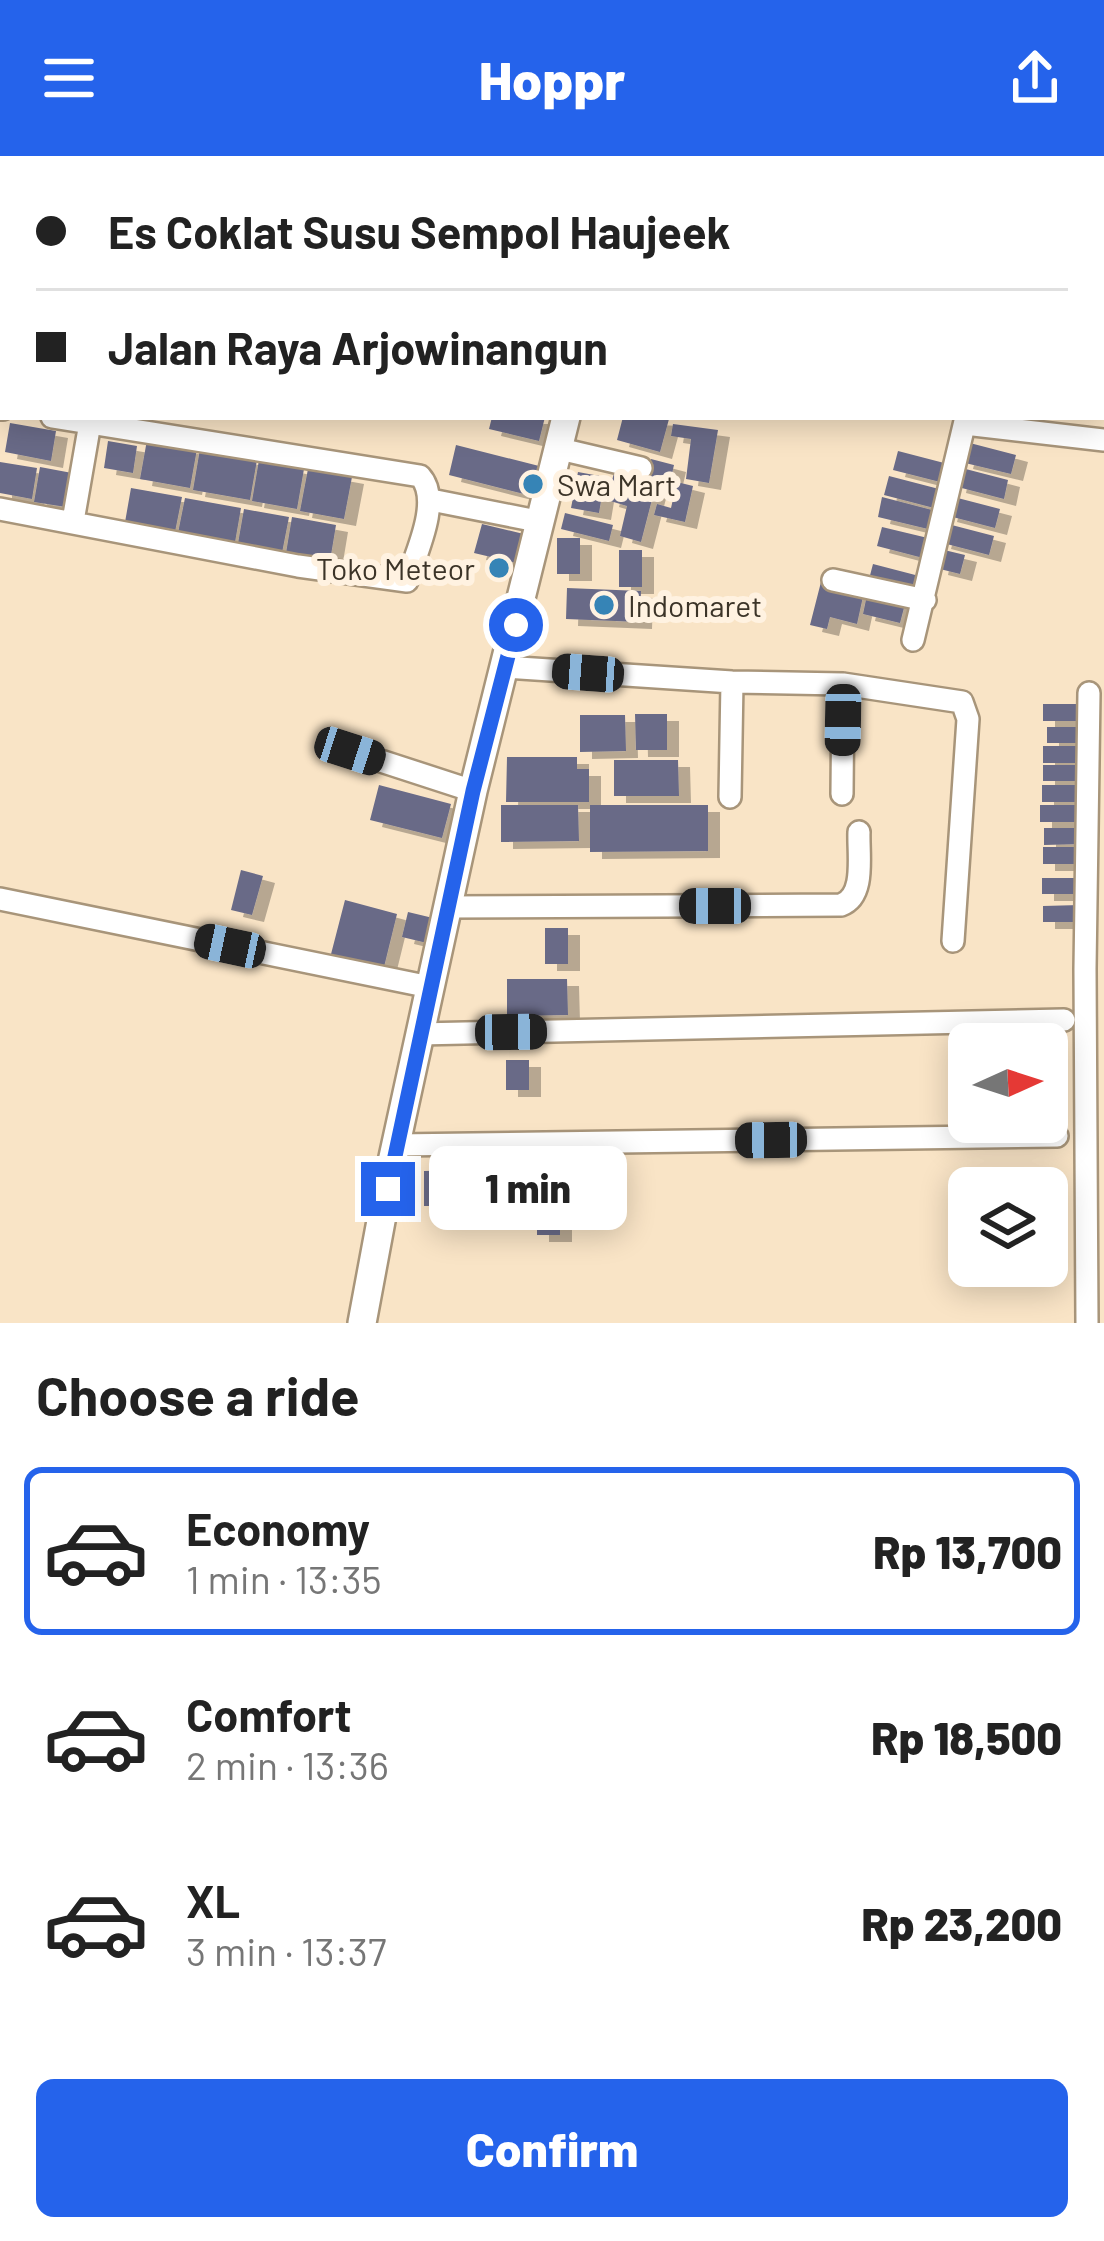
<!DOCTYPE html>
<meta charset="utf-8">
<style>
body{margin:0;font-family:Barlow,sans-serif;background:#f2f2f2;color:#222;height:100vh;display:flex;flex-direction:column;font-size:45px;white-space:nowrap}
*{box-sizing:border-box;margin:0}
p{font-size:39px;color:#767676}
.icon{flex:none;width:66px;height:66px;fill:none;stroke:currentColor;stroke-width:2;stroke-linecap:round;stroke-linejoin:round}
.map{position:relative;height:1167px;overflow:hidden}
.details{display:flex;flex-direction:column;background:#fff;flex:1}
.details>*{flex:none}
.guide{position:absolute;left:0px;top:0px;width:1104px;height:264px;box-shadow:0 6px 30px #0003;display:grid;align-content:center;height:264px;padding:0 36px;background:#fff}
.needle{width:78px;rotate:87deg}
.controls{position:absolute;left:948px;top:867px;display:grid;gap:24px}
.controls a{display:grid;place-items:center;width:120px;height:120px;border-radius:18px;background:#fff;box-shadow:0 6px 30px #0003;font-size:60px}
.end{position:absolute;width:54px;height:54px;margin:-27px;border:15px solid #2563eb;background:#fff;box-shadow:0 0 0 6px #fff}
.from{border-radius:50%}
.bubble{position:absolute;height:84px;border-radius:18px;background:#fff;box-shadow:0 6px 30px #0003;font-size:39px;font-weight:800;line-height:84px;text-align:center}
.car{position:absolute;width:36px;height:72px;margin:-36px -18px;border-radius:15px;box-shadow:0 0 9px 3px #0007;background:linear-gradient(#222 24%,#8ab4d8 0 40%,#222 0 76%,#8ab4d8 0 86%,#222 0)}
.guide b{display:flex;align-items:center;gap:42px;height:114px;font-size:45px}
.guide b+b{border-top:3px solid #e0e0e0}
.guide i{width:30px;height:30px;background:#222}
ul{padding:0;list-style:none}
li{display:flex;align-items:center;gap:36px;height:168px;margin:0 24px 18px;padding:0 12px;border:6px solid transparent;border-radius:18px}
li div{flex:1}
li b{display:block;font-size:45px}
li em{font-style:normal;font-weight:800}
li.current{border-color:#2563eb}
li>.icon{width:108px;height:108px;stroke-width:1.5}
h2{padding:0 36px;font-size:54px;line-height:144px}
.cta{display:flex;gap:24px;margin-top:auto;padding:24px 36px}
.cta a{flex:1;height:138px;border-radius:18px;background:#2563eb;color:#fff;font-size:48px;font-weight:800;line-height:138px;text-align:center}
header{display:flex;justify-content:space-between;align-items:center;height:156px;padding:0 36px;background:#2563eb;color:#fff;font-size:54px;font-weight:800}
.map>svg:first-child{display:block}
.building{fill:#696a87;filter:url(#shadow)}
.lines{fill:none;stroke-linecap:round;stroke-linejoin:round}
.street-casing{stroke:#a8957a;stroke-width:26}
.secondary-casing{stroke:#a8957a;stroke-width:32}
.street{stroke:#fff;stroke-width:21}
.secondary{stroke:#fff;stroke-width:27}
.route{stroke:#2563eb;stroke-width:15}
.poi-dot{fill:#3684b6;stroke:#fff2e1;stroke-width:4.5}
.labels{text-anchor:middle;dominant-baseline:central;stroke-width:12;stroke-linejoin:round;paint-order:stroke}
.poi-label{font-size:30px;fill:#3c3428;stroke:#fff2e1;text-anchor:start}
</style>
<header><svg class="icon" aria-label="menu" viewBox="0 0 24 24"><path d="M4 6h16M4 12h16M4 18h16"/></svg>Hoppr<svg class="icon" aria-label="share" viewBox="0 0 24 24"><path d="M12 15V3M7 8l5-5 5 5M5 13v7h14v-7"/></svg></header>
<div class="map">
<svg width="1104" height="1167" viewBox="0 0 1104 1167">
<defs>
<filter id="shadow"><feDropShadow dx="12" dy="7" stdDeviation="0" flood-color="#0004"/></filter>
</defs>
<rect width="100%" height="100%" fill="#f9e4c6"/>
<path class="building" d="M 492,261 L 545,261 L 539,285 L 489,273 Z
M 623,261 L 669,263 L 660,296 L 617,284 Z
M 10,267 L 56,275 L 51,305 L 5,296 Z
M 673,268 L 718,274 L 709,327 L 686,323 L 691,283 L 671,280 Z
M 147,284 L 197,293 L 190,332 L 140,323 Z
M 108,285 L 137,290 L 133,317 L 104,312 Z
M 966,286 L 1016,299 L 1011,318 L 961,306 Z
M 456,289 L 543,311 L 536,341 L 449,319 Z
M 200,293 L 257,304 L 250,344 L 193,334 Z
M 898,295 L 948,308 L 944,327 L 893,314 Z
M 651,303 L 674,309 L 670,326 L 646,320 Z
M 259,304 L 304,313 L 297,353 L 252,345 Z
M 0,306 L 37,312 L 32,343 L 0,337 Z
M 40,311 L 72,317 L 66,351 L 34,346 Z
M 958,311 L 1008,324 L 1004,343 L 954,330 Z
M 308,313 L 352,321 L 344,363 L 300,355 Z
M 578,316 L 605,321 L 599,357 L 571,352 Z
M 614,317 L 656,328 L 641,386 L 620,380 L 627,350 L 607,344 Z
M 889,320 L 939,333 L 934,352 L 884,339 Z
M 677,326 L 693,330 L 685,366 L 654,359 L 657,348 L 671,352 Z
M 131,332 L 182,341 L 174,381 L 124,372 Z
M 950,340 L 1000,353 L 995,372 L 945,359 Z
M 882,341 L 932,354 L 928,373 L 878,361 Z
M 185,342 L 241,352 L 234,392 L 177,382 Z
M 244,353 L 289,361 L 281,402 L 237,393 Z
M 565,357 L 613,369 L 609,385 L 561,373 Z
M 292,361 L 336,369 L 329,411 L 285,403 Z
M 944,367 L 994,380 L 989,399 L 939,386 Z
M 482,368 L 532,380 L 525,409 L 474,397 Z
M 882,371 L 932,383 L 927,403 L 877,390 Z
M 557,382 L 580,382 L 580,418 L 557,418 Z
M 940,393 L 965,399 L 960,418 L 936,412 Z
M 619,394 L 642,394 L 642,431 L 619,431 Z
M 873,408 L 923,421 L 919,440 L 868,427 Z
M 821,426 L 864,436 L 857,468 L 830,461 L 827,473 L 810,469 Z
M 567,432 L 641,435 L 640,466 L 566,463 Z
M 867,439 L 905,448 L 900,467 L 863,458 Z
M 1043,548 L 1080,548 L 1080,565 L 1043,565 Z
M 635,558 L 667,558 L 667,594 L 636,594 Z
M 580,559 L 625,559 L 626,595 L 580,596 Z
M 1047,571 L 1085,571 L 1084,587 L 1047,587 Z
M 1043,590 L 1080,590 L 1080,607 L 1043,607 Z
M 507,601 L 577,601 L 577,613 L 589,613 L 589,646 L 506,646 Z
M 614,604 L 678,604 L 679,640 L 614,640 Z
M 1043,609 L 1080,609 L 1080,625 L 1043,625 Z
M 379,629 L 451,648 L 442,682 L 370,664 Z
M 1042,629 L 1079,629 L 1080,646 L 1042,646 Z
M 501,649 L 578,649 L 579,685 L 501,686 Z
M 590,649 L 708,649 L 708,695 L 590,696 Z
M 1040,649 L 1077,649 L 1077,666 L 1040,666 Z
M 1044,672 L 1082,672 L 1082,688 L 1044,689 Z
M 1043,691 L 1081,691 L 1081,708 L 1043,708 Z
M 241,714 L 263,720 L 252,759 L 231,754 Z
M 1042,722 L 1079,722 L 1079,738 L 1042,738 Z
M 345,744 L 397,758 L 383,815 L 330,802 Z
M 1080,749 L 1080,766 L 1043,766 L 1043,750 Z
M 408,756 L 433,762 L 427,787 L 402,781 Z
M 545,772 L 568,772 L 568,808 L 545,808 Z
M 507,823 L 567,823 L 568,859 L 507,860 Z
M 506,904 L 529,904 L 529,934 L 506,934 Z
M 523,1004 L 578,1004 L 578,1041 L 560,1041 L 560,1079 L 537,1079 L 537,1041 L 523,1041 Z
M 475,1014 L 474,1050 L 424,1050 L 424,1015 Z"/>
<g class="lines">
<defs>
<path id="street" d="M 120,0 L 136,3
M 12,3 L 12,0
M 101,3 L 102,0
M 197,3 L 197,0
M 1036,3 L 1037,0
M 0,88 L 3,66
M 0,148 L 3,149
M 1101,182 L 1104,183
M 0,253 L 3,253
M 965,268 L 1104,284
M 560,293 L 641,312
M 431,344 L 542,366
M 0,353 L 298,410 L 407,425 C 416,397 442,344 420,320 L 52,261
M 73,365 L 90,267
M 833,424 L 925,444
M 913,484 L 966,261
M 504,511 L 732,526 L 843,528 L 962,546 L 968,563 L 953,785
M 350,595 L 473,635
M 842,638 L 843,528
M 730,641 L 732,526
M 0,743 L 430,831
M 447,751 L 841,749 C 866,740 858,699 859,676
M 419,878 L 1064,864
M 396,989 L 1057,980
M 1087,1167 L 1085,813 L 1089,537"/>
<path id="secondary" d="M 625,3 L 625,0
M 362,1167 L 392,1006 L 473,635 L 566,261"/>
</defs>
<use href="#street" class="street-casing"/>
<use href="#secondary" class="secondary-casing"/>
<use href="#street" class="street"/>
<use href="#secondary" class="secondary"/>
</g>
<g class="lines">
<path class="route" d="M 388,1033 L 473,635 L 516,469"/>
</g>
<g class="poi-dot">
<circle cx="533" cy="328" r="12"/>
<circle cx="499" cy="412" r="12"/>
<circle cx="604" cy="449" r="12"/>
</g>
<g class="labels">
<g class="poi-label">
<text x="557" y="328">Swa Mart</text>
<text x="475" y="412" text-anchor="end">Toko Meteor</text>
<text x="628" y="449">Indomaret</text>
</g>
</g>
</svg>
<div class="controls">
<a><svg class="needle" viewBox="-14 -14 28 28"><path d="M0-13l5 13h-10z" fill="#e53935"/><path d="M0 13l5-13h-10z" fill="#767676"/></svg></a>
<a><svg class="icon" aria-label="layers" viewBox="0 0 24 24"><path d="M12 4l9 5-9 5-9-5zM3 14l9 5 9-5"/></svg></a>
</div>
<i class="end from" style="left:516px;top:469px"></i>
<i class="end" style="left:388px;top:1033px"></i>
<div class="bubble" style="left:429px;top:990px;width:198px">1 min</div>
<i class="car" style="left:588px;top:517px;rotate:274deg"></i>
<i class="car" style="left:843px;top:564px;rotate:181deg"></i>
<i class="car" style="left:350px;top:595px;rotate:108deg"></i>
<i class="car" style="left:715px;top:750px;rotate:270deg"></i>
<i class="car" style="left:230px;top:790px;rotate:282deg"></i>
<i class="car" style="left:511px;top:876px;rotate:89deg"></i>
<i class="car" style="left:771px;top:984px;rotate:269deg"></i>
<div class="guide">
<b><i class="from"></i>Es Coklat Susu Sempol Haujeek</b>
<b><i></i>Jalan Raya Arjowinangun</b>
</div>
</div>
<section class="details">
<h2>Choose a ride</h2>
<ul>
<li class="current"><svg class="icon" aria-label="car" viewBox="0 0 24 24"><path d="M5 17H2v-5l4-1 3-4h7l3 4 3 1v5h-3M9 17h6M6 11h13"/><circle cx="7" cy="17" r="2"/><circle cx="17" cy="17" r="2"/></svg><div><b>Economy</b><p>1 min · 13:35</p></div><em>Rp 13,700</em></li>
<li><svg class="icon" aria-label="car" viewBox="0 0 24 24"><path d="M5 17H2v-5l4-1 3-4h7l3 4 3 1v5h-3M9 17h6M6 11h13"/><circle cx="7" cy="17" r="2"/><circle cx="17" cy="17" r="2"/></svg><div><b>Comfort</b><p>2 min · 13:36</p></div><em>Rp 18,500</em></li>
<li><svg class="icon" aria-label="car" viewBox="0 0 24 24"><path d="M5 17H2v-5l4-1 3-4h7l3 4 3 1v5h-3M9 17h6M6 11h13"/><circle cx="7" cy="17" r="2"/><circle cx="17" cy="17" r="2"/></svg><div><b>XL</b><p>3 min · 13:37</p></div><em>Rp 23,200</em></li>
</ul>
<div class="cta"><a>Confirm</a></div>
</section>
